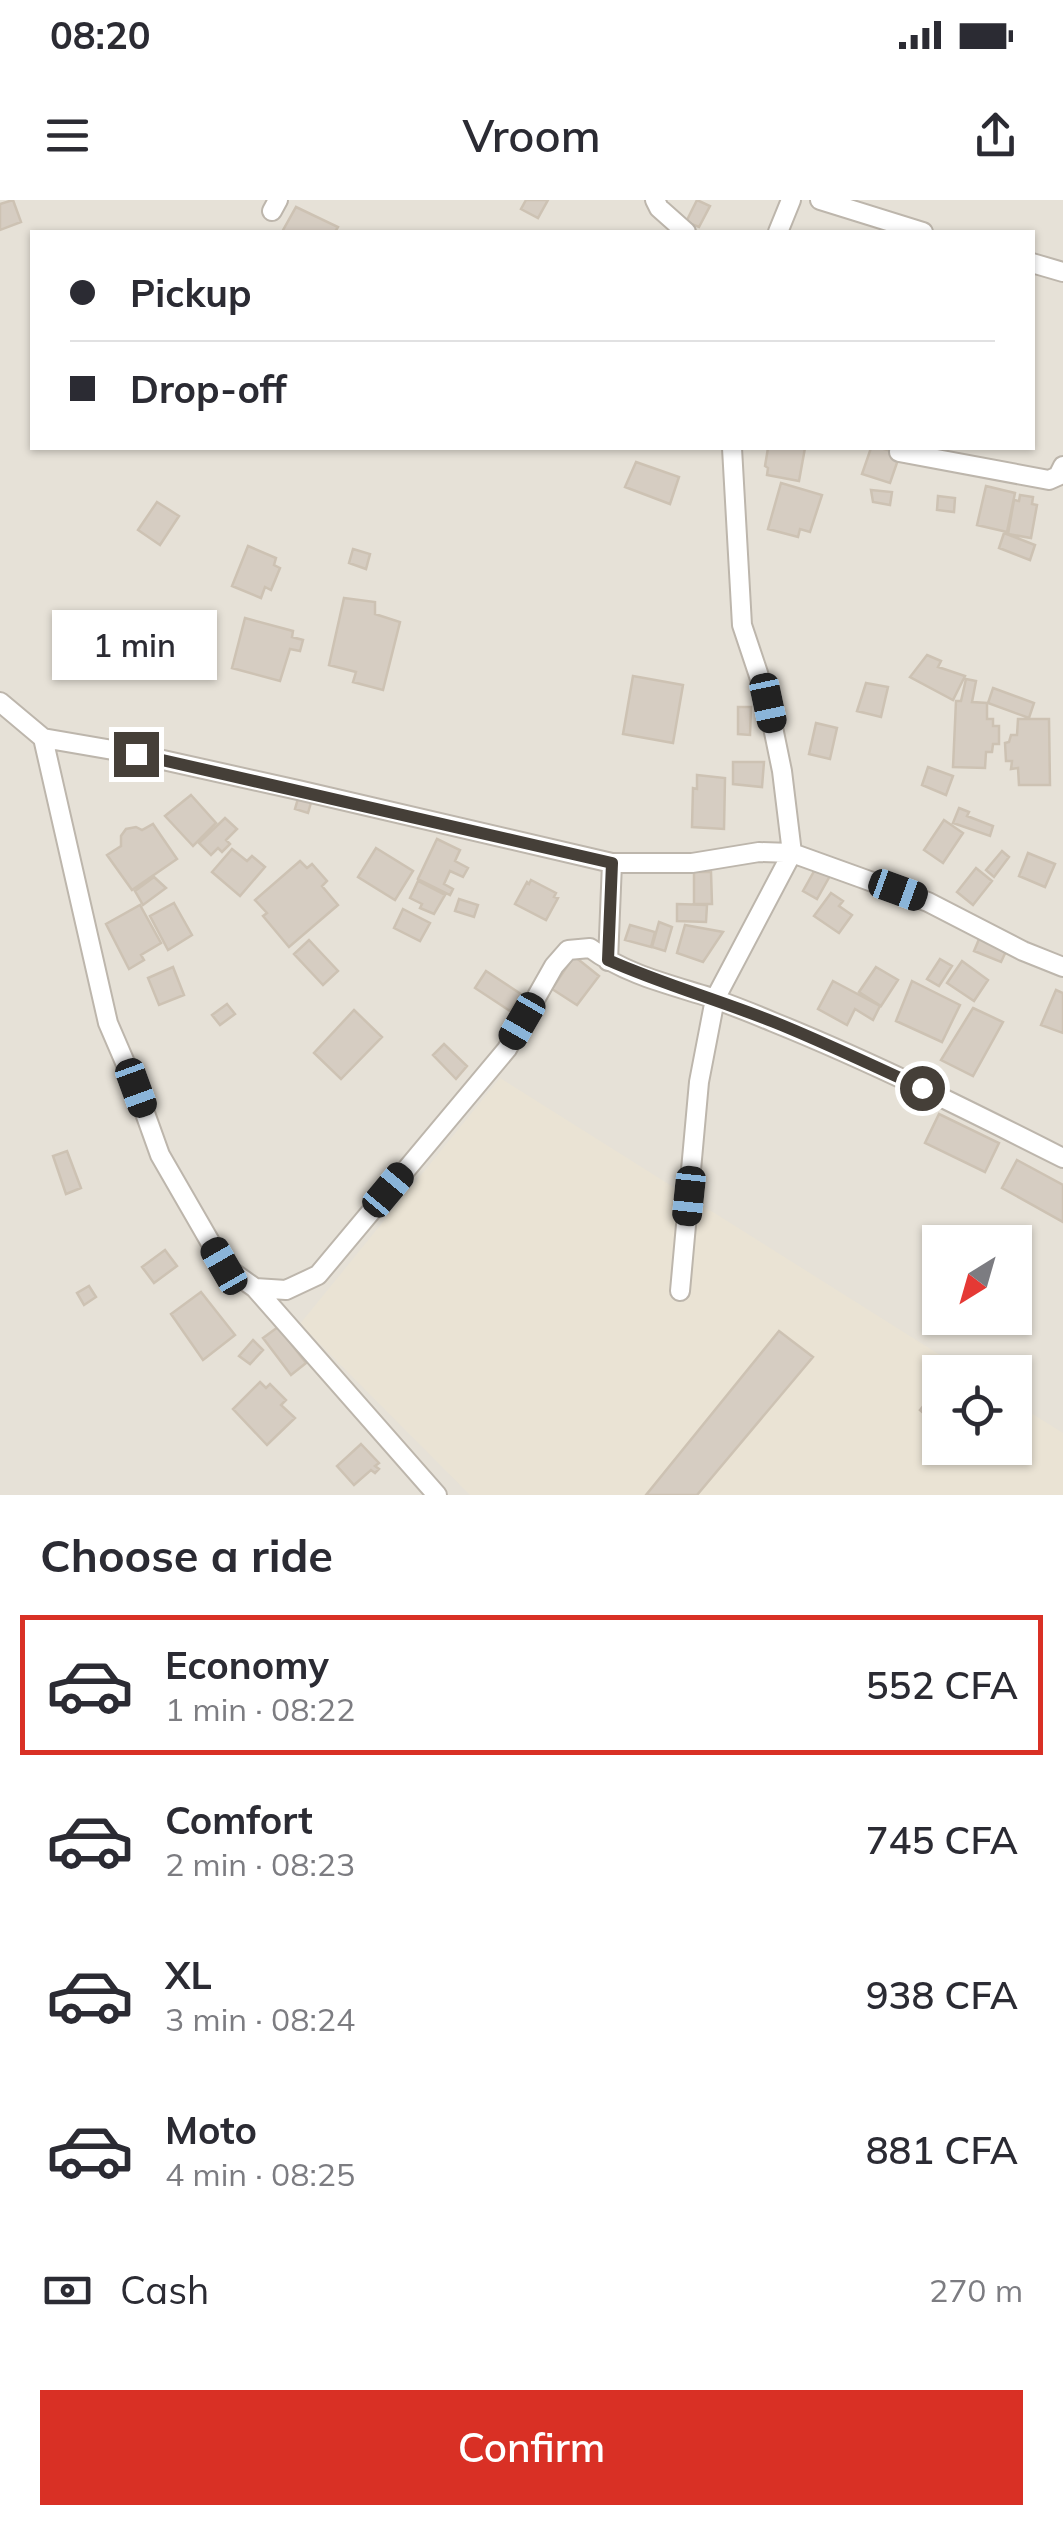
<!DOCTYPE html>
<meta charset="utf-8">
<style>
body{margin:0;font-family:Mulish,sans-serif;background:#f2f2f3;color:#2b2b33;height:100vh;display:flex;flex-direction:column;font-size:38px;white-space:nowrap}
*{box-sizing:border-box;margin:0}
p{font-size:32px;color:#7c7c81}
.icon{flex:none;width:55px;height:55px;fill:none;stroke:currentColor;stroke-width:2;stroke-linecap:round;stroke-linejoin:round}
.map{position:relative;height:1295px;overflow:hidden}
.drawer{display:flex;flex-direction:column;background:#fff;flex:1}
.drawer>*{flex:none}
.banner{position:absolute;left:30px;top:30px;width:1005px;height:220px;border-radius:0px;box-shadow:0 2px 8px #0004;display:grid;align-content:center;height:220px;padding:0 40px;background:#fff}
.needle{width:65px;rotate:217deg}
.tools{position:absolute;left:922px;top:1025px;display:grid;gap:20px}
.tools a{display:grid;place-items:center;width:110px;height:110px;border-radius:0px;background:#fff;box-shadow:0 2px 8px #0004;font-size:50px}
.end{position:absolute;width:45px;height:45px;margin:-22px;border:12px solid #453f38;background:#fff;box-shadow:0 0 0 5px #fff}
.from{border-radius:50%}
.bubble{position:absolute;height:70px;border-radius:0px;background:#fff;box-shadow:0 2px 8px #0004;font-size:32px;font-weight:600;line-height:70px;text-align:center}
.car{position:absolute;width:30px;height:60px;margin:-30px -15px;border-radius:12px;box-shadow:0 0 8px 2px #0007;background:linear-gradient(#222 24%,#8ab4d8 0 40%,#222 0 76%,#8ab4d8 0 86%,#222 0)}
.banner b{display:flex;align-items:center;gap:35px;height:95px;font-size:38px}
.banner b+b{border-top:2px solid #e1e1e2}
.banner i{width:25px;height:25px;background:#2b2b33}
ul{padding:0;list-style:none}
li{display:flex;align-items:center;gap:30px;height:140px;margin:0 20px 15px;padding:0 20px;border:5px solid transparent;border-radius:0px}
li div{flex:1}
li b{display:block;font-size:38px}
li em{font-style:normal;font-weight:600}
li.on{border-color:#d93025}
li>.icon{width:90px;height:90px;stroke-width:1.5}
h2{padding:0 40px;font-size:45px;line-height:120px}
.pay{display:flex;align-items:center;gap:25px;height:110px;padding:0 40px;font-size:38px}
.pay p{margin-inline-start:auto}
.primary-button{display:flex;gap:20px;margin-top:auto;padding:20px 40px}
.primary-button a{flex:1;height:115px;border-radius:0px;background:#d93025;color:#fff;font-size:40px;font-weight:600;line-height:115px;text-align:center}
.status{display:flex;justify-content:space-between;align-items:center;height:70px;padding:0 50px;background:#fff;direction:ltr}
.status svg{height:28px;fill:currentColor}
header{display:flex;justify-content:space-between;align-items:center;height:130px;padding:0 40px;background:#fff;font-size:45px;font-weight:600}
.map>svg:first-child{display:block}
.residential{fill:#e6e1d7;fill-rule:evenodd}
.education{fill:#eae3d4}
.building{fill:#d6cdc2;stroke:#cdc2b3;stroke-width:2.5}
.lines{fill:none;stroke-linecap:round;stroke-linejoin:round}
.street-casing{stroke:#bdb6ac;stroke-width:22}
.street{stroke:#fff;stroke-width:18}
.route{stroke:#453f38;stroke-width:12}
</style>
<div class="status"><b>08:20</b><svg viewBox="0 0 49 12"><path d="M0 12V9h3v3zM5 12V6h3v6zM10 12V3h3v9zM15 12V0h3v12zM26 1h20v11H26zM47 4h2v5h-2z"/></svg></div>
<header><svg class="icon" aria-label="menu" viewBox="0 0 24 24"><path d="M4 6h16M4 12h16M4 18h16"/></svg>Vroom<svg class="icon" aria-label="share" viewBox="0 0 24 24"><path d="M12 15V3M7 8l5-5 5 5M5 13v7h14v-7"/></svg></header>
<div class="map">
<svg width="1063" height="1295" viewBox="0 0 1063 1295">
<rect width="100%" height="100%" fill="#f3efe9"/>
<path class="residential" d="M 0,0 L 1063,0 L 1063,1295 L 0,1295 ZM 32,32 L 1032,32 L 1032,248 L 32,248 ZM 940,1042 L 1015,1042 L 1015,1118 L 940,1118 ZM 940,1172 L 1015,1172 L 1015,1248 L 940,1248 Z"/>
<path class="education" d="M 500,878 L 967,1172 L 940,1172 L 940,1248 L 1015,1248 L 1015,1203 L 1063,1233 L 1063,1295 L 470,1295 L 300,1124 Z"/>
<path class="building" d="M 13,0 L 21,22 L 0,30 L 0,4 Z
M 526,0 L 548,0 L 538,18 L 521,9 Z
M 697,0 L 710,6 L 699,27 L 686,22 Z
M 296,7 L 338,27 L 335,32 L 282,32 Z
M 768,248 L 805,248 L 799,281 L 767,275 L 768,268 L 765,266 Z
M 871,248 L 881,248 L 900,254 L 890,283 L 862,274 Z
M 636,262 L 679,277 L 670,304 L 625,287 Z
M 781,283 L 822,295 L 810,332 L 800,329 L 798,337 L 768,329 Z
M 986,286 L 1015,293 L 1007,332 L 977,325 Z
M 871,290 L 892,292 L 890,305 L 873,302 Z
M 1020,295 L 1033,297 L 1032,304 L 1037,305 L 1031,338 L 1008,334 L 1014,300 L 1019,301 Z
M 938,296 L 955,298 L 954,312 L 937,310 Z
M 157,302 L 179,316 L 160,345 L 138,330 Z
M 1004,333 L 1035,345 L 1030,360 L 999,348 Z
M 248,346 L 276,358 L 274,365 L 280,368 L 271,390 L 265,387 L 261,398 L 232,386 Z
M 353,349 L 370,354 L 366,369 L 349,363 Z
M 344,398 L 375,402 L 375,414 L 400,422 L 383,490 L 353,482 L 356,472 L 329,465 Z
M 245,418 L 293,431 L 292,437 L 303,440 L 300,451 L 290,449 L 280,481 L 232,468 Z
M 167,429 L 189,443 L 181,456 L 159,442 Z
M 927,455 L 941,461 L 938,467 L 965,476 L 953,500 L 910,477 Z
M 633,476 L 683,485 L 673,543 L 623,534 Z
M 966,479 L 976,481 L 972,502 L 987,503 L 987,519 L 993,519 L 993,526 L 999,526 L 999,544 L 993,544 L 992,552 L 986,552 L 985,568 L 953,567 L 956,501 L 961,501 Z
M 866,483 L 888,487 L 881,517 L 857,511 Z
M 993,488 L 1034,503 L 1029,518 L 988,503 Z
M 738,507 L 751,507 L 750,535 L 738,534 Z
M 1018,519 L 1049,519 L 1050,585 L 1019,585 L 1018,568 L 1011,569 L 1012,561 L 1006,561 L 1005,543 L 1009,542 L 1011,535 L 1017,535 Z
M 816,523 L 837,528 L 830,559 L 809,554 Z
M 733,562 L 764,562 L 762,587 L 733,584 Z
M 928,567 L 953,576 L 946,595 L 922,585 Z
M 697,575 L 725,578 L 724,629 L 692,627 L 693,588 L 697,589 Z
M 191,595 L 216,623 L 193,646 L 165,616 Z
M 299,595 L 312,599 L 308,613 L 295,609 Z
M 959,608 L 969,612 L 967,616 L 993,626 L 990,636 L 953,623 Z
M 225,618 L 237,629 L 226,640 L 230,644 L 222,652 L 218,648 L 211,655 L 199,643 Z
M 944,620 L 963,633 L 943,663 L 924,650 Z
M 153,624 L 177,659 L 132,690 L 107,655 L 121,646 L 121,636 L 126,629 L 136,627 L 142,630 Z
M 437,639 L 460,650 L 455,661 L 468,668 L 463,677 L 450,671 L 444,684 L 453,689 L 450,695 L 418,679 Z
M 376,648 L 413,671 L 395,700 L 358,677 Z
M 232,649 L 247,661 L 252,656 L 265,667 L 240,696 L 212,672 Z
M 1002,651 L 1009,657 L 994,677 L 986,670 Z
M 1028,653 L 1055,664 L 1045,687 L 1019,676 Z
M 300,661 L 307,668 L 312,664 L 327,681 L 322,686 L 338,705 L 289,747 L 263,716 L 267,713 L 255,700 Z
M 817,666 L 831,674 L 817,699 L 803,691 Z
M 976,668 L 992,681 L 973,705 L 957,692 Z
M 694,672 L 711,672 L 712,704 L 694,704 Z
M 154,677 L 166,688 L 143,705 L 135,691 Z
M 531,680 L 556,693 L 554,697 L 558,698 L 546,720 L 515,704 L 527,682 L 529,684 Z
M 418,681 L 445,695 L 434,714 L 420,708 L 422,704 L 410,698 Z
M 831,693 L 843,701 L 839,706 L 852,715 L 839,733 L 814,716 Z
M 459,699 L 478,705 L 474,717 L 455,711 Z
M 174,703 L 192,735 L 168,750 L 150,716 Z
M 677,704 L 707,705 L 706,722 L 677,721 Z
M 140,705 L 161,743 L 141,755 L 144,760 L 129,769 L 106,724 Z
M 403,709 L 430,723 L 420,741 L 394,728 Z
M 659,722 L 672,727 L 665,751 L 652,747 Z
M 630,725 L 655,732 L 651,747 L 625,740 Z
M 685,725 L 723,732 L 703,762 L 677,753 Z
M 982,732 L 1009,745 L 1001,762 L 974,751 Z
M 309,740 L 338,771 L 323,785 L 294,754 Z
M 574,756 L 599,776 L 577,805 L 552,789 Z
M 940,759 L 952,766 L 939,786 L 927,779 Z
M 962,761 L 988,780 L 974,801 L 947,783 Z
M 173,767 L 184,795 L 159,805 L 148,778 Z
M 876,767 L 898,780 L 881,806 L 859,792 Z
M 486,771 L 521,794 L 510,811 L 475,788 Z
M 833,781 L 880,806 L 873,820 L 855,809 L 847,825 L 818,809 Z
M 912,781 L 960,805 L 942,842 L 896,821 Z
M 1056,790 L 1063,793 L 1063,833 L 1041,825 Z
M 227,804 L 235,814 L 220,825 L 212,815 Z
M 973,808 L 1003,822 L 973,876 L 941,860 Z
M 354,810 L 382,837 L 341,879 L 314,853 Z
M 444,844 L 467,866 L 456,879 L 433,855 Z
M 939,914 L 999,943 L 985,972 L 925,943 Z
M 67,951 L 81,988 L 66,994 L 53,956 Z
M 1017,960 L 1063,985 L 1063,1022 L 1002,988 Z
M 165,1050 L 177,1066 L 154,1083 L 142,1067 Z
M 89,1086 L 96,1097 L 84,1105 L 77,1093 Z
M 201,1092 L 235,1135 L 203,1160 L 171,1114 Z
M 278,1127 L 306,1163 L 291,1175 L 263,1138 Z
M 779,1131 L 813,1157 L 697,1295 L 646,1295 Z
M 253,1140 L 263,1150 L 250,1164 L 239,1156 Z
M 260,1182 L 266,1188 L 270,1184 L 286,1200 L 281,1205 L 295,1218 L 267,1245 L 233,1209 Z
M 928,1200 L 940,1210 L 940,1217 L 935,1223 L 920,1210 Z
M 361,1244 L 379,1263 L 375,1266 L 379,1269 L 375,1273 L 371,1270 L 354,1285 L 337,1266 Z"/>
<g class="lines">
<defs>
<path id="street" d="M 655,0 L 659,8 L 686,32
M 820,0 L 923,32
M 272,11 L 278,0
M 778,32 L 791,0
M 1032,63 L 1063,72
M 899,252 L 1049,280 L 1058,276 L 1063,266
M 0,502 L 43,538 L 108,823 L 136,888 L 160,955 L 224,1066 L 255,1088 L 286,1090 L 318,1075 L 507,849 L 554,766 L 568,750 L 590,748 C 625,774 668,784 709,797 C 731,805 752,813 773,822 C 872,862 968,910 1063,958
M 43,538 L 136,554 L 298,590 L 612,663 L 692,663 L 759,652 L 792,653 L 928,702 L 1023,751 L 1063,767
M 608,761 L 612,663
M 255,1088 L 437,1295
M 680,1091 L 699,882 L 715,799 L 792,653 L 782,571 L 768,503 L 742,425 L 732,248"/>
</defs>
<use href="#street" class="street-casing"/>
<use href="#street" class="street"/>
</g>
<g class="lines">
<path class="route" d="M 136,554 L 612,663 L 608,760 C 662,784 719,800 774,822 C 824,842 873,866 922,888"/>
</g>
</svg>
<div class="tools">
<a><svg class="needle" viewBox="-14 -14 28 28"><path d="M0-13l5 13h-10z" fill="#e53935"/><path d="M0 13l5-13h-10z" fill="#7c7c81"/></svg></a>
<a><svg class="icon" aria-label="locate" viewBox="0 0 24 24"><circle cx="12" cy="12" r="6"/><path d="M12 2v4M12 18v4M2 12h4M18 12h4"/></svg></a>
</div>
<i class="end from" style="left:922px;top:888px"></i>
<i class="end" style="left:136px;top:554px"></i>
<div class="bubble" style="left:52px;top:410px;width:165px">1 min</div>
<i class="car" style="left:768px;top:503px;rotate:168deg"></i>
<i class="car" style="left:898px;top:690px;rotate:110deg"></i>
<i class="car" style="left:522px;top:821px;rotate:210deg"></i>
<i class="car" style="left:136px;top:888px;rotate:160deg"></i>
<i class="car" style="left:388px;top:990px;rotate:40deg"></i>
<i class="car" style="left:689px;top:996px;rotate:186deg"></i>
<i class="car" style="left:224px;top:1066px;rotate:330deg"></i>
<div class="banner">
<b><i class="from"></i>Pickup</b>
<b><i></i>Drop-off</b>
</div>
</div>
<section class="drawer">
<h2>Choose a ride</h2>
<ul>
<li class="on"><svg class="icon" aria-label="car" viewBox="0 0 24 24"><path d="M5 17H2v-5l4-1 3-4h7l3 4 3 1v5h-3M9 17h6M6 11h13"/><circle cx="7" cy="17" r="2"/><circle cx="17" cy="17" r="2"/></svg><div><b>Economy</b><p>1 min · 08:22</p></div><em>552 CFA</em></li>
<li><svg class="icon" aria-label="car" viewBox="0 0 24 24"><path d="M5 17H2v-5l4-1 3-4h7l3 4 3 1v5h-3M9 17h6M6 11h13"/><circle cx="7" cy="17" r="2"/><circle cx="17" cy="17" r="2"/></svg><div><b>Comfort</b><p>2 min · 08:23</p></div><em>745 CFA</em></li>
<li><svg class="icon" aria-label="car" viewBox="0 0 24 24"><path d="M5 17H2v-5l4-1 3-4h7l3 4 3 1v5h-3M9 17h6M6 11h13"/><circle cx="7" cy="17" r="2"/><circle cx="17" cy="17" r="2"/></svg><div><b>XL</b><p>3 min · 08:24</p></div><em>938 CFA</em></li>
<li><svg class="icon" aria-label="car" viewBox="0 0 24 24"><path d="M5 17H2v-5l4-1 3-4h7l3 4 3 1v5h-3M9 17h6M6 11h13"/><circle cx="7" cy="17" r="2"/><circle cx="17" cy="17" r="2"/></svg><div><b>Moto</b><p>4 min · 08:25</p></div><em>881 CFA</em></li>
</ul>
<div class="pay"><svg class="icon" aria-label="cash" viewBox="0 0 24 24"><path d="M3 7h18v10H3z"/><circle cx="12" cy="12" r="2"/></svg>Cash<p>270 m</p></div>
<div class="primary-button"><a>Confirm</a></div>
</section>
